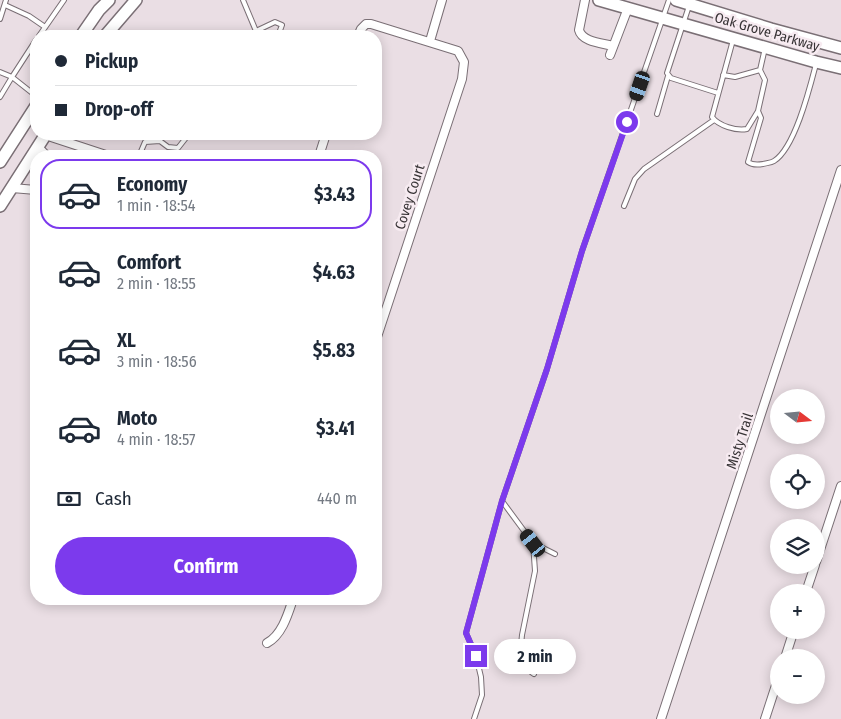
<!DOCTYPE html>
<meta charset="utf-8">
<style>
body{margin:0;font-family:"Fira Sans Condensed",sans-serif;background:#f6f6f7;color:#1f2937;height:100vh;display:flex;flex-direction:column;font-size:19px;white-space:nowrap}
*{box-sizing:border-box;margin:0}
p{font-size:16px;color:#747a83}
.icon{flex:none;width:28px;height:28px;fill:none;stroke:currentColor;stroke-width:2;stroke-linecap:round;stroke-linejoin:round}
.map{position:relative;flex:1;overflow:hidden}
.panel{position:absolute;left:30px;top:150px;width:352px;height:455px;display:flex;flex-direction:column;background:#fff;border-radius:20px;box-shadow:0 2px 12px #0003}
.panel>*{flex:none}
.guide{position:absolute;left:30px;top:30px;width:352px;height:110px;border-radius:20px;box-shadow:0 2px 12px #0003;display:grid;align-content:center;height:110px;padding:0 25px;background:#fff}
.needle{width:32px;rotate:106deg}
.buttons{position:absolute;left:770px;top:389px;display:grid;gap:10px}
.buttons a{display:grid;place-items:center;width:55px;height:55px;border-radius:50%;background:#fff;box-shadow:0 2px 12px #0003;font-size:25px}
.end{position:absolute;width:22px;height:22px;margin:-11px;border:6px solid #7c3aed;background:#fff;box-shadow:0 0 0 2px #fff}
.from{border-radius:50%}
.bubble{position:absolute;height:35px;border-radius:18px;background:#fff;box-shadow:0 2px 12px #0003;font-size:16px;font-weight:700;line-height:35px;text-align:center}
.car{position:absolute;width:15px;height:30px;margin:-15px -8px;border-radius:6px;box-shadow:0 0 4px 1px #0007;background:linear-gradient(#222 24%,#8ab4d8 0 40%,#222 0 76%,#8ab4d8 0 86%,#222 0)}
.guide b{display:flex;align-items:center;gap:18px;height:48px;font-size:19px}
.guide b+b{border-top:1px solid #e0e1e3}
.guide i{width:12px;height:12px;background:#1f2937}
ul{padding:9px 0 0;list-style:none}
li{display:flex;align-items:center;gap:15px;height:70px;margin:0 10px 8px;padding:0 15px;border:2px solid transparent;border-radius:20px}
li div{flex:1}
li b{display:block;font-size:19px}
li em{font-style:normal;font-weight:700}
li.current{border-color:#7c3aed}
li>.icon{width:45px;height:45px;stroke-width:1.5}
.pay{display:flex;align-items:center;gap:12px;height:55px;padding:0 25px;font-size:19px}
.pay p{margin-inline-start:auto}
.action{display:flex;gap:10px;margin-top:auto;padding:10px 25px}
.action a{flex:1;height:58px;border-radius:30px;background:#7c3aed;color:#fff;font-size:20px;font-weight:700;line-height:58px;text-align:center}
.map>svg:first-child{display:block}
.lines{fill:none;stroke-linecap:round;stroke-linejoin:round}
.lane-casing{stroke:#7a6f75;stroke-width:6}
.street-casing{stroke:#7a6f75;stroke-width:10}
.secondary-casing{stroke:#7a6f75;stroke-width:14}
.lane{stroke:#fff;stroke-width:4}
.street{stroke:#fff;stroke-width:8}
.secondary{stroke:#fff;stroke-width:11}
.route{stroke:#7c3aed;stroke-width:6}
.labels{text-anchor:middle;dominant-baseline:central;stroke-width:5;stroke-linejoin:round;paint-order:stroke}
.street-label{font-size:14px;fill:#373335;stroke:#f7ebf1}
</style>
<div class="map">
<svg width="841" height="719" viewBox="0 0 841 719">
<rect width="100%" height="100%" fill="#eadee4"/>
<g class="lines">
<defs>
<path id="lane" d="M 243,0 L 256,31 L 251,36
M 5,5 L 29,16 L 45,27
M 689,6 L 667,73 L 671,78 L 718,93
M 0,19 L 6,0
M 39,36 L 64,0
M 257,36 L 256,31 L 275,22 L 282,25 L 278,36
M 733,40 L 712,117 C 719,126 736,131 747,129 L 758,111 L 765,80 L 760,70 L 765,48
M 0,72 L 12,77 L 36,40
M 723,75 L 735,77 L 760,70
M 0,97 L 12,77 L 36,96
M 758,111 L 761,118 L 748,162 C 752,165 757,165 763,164 C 766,163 771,163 774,161 C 795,148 810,87 816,64
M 657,114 L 668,76
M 160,134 L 160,141 L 168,147 L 178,148 L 189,134
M 139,156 L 145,142 L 160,141
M 624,206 L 635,179 L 644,169 L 714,120
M 502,501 L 533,543 L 535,571 L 522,635 L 520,655 L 524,667 L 534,674
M 533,543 L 555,554
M 474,719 L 482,695 L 481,677 L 476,656 L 466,633 L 502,501 L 547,369 L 582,251 L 669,0"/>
<path id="street" d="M 585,0 L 579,30 C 582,42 602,43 613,46
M 358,36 L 361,29 L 366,24 L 371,24 L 458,51 L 464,62 L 462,79 L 376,340
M 430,41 L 442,0
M 610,55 L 628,8
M 45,135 L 109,156
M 38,147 L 47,156
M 319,156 L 326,134
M 12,188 L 36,190
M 816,562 L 841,486
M 806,592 L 815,565
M 267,643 C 282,635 288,614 293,599
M 785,658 L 794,630
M 661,719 L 841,170
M 765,719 L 779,676"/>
<path id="secondary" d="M 599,0 L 816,62 L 841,68
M 676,0 L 771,29 L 841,48
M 81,36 L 99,10 L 109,0
M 105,36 L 136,0
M 0,162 L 36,106
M 0,206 L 46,134"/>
</defs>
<use href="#lane" class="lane-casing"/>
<use href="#street" class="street-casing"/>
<use href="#secondary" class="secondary-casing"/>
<use href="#lane" class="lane"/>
<use href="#street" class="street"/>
<use href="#secondary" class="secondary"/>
</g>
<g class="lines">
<path class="route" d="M 476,656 L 466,633 L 502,501 L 547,369 L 582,251 L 627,122"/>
</g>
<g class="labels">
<g class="street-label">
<text transform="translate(767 32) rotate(16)">Oak Grove Parkway</text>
<text transform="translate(410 197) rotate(-72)">Covey Court</text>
<text transform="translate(740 441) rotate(-72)">Misty Trail</text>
</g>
</g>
</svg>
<div class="buttons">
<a><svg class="needle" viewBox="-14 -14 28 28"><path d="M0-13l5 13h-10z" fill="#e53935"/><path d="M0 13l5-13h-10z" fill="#747a83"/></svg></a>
<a><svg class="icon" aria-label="locate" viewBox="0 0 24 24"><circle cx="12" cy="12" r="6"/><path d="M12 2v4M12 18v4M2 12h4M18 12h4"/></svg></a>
<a><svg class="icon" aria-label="layers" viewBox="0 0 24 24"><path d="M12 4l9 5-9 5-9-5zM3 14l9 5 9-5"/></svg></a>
<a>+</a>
<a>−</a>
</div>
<i class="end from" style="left:627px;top:122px"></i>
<i class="end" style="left:476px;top:656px"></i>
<div class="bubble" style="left:494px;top:639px;width:82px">2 min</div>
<i class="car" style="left:640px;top:86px;rotate:199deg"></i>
<i class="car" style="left:533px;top:543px;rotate:322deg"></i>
<div class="guide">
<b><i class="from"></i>Pickup</b>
<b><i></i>Drop-off</b>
</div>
<section class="panel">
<ul>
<li class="current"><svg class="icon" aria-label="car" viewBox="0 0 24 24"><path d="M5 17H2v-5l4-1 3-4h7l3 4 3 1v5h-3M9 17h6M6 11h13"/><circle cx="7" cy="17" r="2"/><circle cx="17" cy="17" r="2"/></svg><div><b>Economy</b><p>1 min · 18:54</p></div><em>$3.43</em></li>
<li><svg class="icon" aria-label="car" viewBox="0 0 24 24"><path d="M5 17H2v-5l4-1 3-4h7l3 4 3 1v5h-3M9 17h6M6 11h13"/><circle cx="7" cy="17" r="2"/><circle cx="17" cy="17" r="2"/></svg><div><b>Comfort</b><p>2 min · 18:55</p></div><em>$4.63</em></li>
<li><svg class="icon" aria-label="car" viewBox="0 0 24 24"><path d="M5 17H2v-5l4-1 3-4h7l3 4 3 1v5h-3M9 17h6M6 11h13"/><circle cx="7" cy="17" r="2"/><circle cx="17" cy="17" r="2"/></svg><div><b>XL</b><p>3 min · 18:56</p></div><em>$5.83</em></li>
<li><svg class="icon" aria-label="car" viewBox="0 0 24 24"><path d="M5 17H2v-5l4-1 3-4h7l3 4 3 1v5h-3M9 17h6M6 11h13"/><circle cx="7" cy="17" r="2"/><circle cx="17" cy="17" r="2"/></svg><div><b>Moto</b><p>4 min · 18:57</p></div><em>$3.41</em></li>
</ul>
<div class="pay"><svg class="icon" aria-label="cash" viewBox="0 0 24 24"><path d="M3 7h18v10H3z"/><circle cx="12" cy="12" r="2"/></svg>Cash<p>440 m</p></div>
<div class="action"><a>Confirm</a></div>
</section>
</div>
